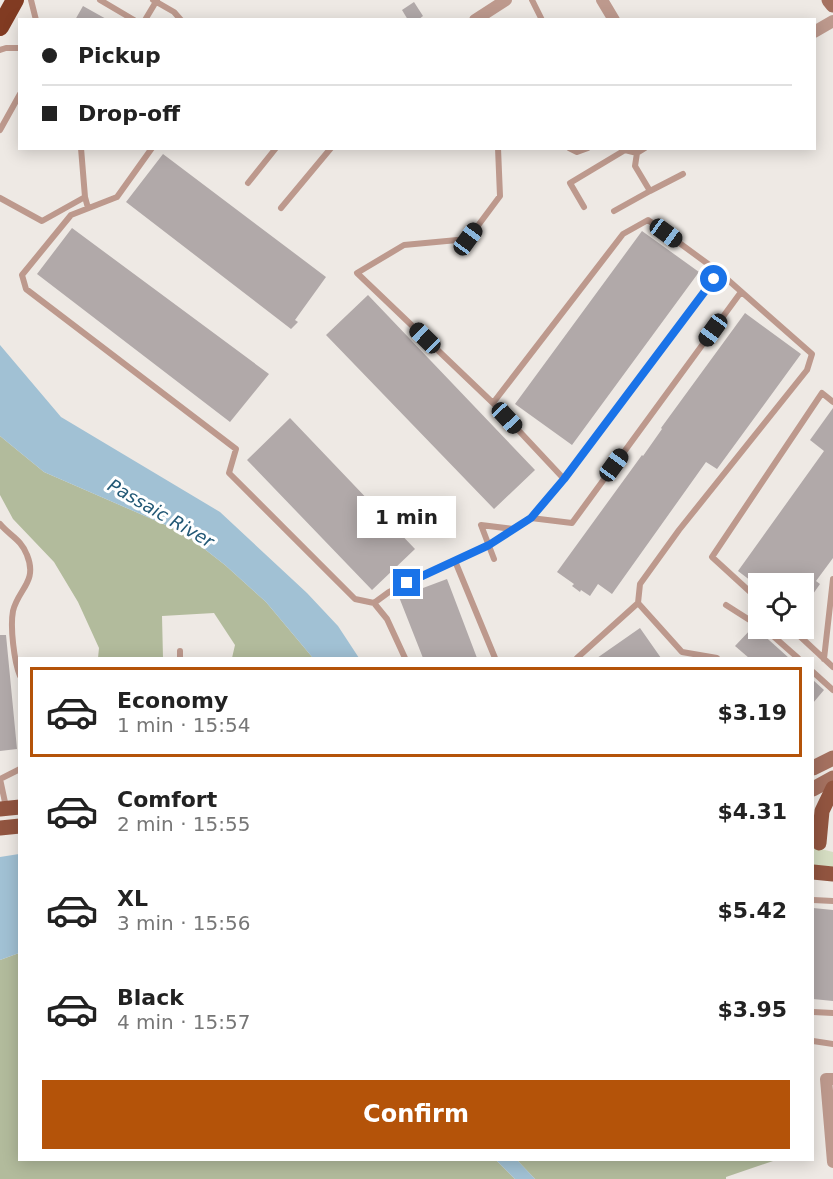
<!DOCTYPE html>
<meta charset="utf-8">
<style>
body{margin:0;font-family:"DejaVu Sans",sans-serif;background:#f2f2f2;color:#222;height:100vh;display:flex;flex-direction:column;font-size:22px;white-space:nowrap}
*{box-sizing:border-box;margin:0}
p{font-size:20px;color:#767676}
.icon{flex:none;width:33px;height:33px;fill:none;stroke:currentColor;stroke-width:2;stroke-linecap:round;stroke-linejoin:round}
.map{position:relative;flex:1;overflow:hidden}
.drawer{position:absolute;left:18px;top:657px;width:796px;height:504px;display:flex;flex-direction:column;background:#fff;border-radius:0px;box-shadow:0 3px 15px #0003}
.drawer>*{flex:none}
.guide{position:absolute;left:18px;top:18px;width:798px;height:132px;border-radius:0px;box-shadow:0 3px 15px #0003;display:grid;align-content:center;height:132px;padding:0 24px;background:#fff}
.tools{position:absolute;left:748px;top:573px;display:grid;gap:12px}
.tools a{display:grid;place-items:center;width:66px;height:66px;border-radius:0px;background:#fff;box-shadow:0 3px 15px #0003;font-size:30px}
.end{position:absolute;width:27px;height:27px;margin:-14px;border:8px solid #1a73e8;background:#fff;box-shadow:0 0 0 3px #fff}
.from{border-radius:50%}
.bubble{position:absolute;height:42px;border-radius:0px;background:#fff;box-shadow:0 3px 15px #0003;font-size:20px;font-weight:800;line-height:42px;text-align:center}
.car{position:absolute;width:18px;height:36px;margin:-18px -9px;border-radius:8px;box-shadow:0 0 4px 2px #0007;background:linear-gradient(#222 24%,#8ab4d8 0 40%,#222 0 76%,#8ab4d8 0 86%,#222 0)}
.guide b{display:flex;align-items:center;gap:21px;height:57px;font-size:22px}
.guide b+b{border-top:2px solid #e0e0e0}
.guide i{width:15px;height:15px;background:#222}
ul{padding:10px 0 0;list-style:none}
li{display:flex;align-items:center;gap:18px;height:90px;margin:0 12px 9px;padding:0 12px;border:3px solid transparent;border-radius:0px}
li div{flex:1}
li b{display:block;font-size:22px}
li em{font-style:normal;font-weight:800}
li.active{border-color:#b45309}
li>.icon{width:54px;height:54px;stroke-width:1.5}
.cta{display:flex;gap:12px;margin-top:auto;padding:12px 24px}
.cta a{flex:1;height:69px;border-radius:0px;background:#b45309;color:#fff;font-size:24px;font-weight:800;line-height:69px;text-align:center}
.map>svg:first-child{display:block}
.green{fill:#d5ddc2}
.forest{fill:#b2bb9c}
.water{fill:#a1c1d4}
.building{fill:#b1a9a9}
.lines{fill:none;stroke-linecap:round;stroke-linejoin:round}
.lane{stroke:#bd998d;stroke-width:6}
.street{stroke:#bd998d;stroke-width:12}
.secondary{stroke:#a57160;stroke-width:15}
.primary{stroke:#925540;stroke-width:15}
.highway{stroke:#813b22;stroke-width:18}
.route{stroke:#1a73e8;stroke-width:8}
.labels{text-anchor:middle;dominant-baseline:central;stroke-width:6;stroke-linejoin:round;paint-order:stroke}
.water-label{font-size:18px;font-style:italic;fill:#225875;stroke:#fff}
</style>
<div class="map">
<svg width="833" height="1179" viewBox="0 0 833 1179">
<rect width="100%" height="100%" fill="#eee9e4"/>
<path class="green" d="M 813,847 L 833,852 L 833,868 L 813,866 Z"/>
<path class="forest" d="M 0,436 L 44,472 L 184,533 L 225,565 L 266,602 L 313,658 L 232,658 L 235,645 L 214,613 L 162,616 L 163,658 L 98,658 L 99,648 L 78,602 L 54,562 L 13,519 L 0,495 Z
M 19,953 L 20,1160 L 496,1160 L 515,1179 L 0,1179 L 0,960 Z
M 517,1160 L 776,1160 L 726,1177 L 726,1179 L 535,1179 Z"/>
<path class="water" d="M 0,345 L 61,417 L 220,512 L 307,593 L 338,626 L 359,658 L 313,658 L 266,602 L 225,565 L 184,533 L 44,472 L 0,436 Z
M 19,854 L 19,953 L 0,960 L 0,857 Z
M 496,1160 L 517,1160 L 535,1179 L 515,1179 Z"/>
<path class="building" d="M 414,2 L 423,16 L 418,20 L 408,20 L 402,10 Z
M 83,6 L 108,20 L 75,20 Z
M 163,154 L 326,277 L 295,320 L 298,322 L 291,329 L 126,202 Z
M 72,228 L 269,374 L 230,422 L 37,274 Z
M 642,231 L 699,272 L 572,445 L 515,404 Z
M 368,295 L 535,470 L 494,509 L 326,335 Z
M 745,313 L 801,354 L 717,469 L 706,462 L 612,594 L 598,584 L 590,596 L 581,590 L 580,592 L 572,586 L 574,584 L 557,572 L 642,455 L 643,456 L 662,429 L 661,428 Z
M 833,408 L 833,558 L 816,581 L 820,584 L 804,607 L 804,584 L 755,584 L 738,571 L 824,451 L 810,440 Z
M 290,418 L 415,549 L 372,590 L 247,460 Z
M 447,579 L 477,658 L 423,658 L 399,597 Z
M 640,628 L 661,658 L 597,658 Z
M 752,628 L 759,631 L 789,658 L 749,658 L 735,646 Z
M 0,635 L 6,635 L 17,749 L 0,751 Z
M 813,680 L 824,690 L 813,703 Z
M 813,908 L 833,910 L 833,1001 L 813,999 Z"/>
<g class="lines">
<path class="lane" d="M 31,0 L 36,20
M 100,0 L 134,20
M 153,0 L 174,12 L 181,20
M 532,0 L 542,20
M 145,20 L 157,0
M 0,50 L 6,48 L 20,48
M 0,130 L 20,94
M 81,148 L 85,197
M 152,148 L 117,197 L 71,215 L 22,275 L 26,289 L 236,449 L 229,473 L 355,599 L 374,603 L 387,619 L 405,658
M 498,148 L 500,196 L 468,239 L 404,245 L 357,273 L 493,403 L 564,479
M 569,148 L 577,152 L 588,148
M 248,183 L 276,148
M 650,191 L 683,174
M 0,198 L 42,221 L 85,197 L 88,208
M 584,207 L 570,183 L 625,150 L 637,153 L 645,148
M 281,208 L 331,148
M 614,211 L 650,191 L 635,166 L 637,153
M 493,403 L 623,234 L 648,220 L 719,272 L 812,354 L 807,370 L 679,530 L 640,584 L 638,603 L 577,658
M 531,518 L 572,523 L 741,292
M 0,524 C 10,536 21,539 27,555 C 38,582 18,589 13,611 C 10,627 14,661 20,676
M 481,525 L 494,559
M 481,525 L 513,529
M 455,561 L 495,658
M 759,600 L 712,557 L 822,393 L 833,402
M 374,603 L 389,592 L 489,545 L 531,518 L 564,479 L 719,272
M 638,603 L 682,652 L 717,658
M 726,605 L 759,626
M 764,628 L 798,658
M 791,628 L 833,667
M 180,658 L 180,651
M 824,659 L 833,579
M 813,672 L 833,690
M 0,779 L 6,807
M 0,779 L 20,769
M 813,900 L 833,901
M 813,1012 L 833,1013
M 813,1041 L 833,1044"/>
<path class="street" d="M 602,0 L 614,20
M 475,20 L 506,0
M 814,32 L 833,21
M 833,1079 L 826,1079 L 833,1162"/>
<path class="secondary" d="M 829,0 L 833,5
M 813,768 L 833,758
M 813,789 L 833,778"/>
<path class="primary" d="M 0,809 L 20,807
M 0,828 L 20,826
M 819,843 L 822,811 L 833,788
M 813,872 L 833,874"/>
<path class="highway" d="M 0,27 L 15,0"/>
</g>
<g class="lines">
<path class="route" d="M 407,583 L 489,545 L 531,518 L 564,479 L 714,279"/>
</g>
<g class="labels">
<g class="water-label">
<text transform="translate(161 513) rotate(30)">Passaic River</text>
</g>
</g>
</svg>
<div class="tools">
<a><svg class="icon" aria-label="locate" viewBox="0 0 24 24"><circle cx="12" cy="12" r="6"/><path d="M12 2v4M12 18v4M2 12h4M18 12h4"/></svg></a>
</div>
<i class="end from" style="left:714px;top:279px"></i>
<i class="end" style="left:407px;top:583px"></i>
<div class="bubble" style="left:357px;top:496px;width:99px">1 min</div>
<i class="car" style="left:666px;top:233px;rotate:126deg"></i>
<i class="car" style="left:468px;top:239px;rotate:36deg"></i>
<i class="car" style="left:713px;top:330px;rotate:216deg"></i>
<i class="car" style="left:425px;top:338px;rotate:314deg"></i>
<i class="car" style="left:507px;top:418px;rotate:137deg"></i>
<i class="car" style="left:614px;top:465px;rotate:36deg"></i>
<div class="guide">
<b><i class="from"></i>Pickup</b>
<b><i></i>Drop-off</b>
</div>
<section class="drawer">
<ul>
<li class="active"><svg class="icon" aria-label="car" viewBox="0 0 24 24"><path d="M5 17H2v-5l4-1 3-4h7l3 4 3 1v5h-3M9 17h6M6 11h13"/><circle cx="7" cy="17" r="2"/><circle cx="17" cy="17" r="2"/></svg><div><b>Economy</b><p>1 min · 15:54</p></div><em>$3.19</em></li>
<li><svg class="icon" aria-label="car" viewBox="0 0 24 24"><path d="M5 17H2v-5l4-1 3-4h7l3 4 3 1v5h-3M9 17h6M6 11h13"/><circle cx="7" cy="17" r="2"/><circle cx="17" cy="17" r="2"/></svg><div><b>Comfort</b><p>2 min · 15:55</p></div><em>$4.31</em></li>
<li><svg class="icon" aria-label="car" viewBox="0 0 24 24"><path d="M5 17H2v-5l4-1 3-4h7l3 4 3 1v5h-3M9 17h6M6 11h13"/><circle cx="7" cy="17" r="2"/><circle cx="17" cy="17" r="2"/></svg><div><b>XL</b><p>3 min · 15:56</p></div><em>$5.42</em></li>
<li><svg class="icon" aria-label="car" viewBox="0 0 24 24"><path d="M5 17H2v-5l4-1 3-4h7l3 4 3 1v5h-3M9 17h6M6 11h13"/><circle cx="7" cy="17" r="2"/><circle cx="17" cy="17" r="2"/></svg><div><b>Black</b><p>4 min · 15:57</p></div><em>$3.95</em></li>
</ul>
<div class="cta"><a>Confirm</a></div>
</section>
</div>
